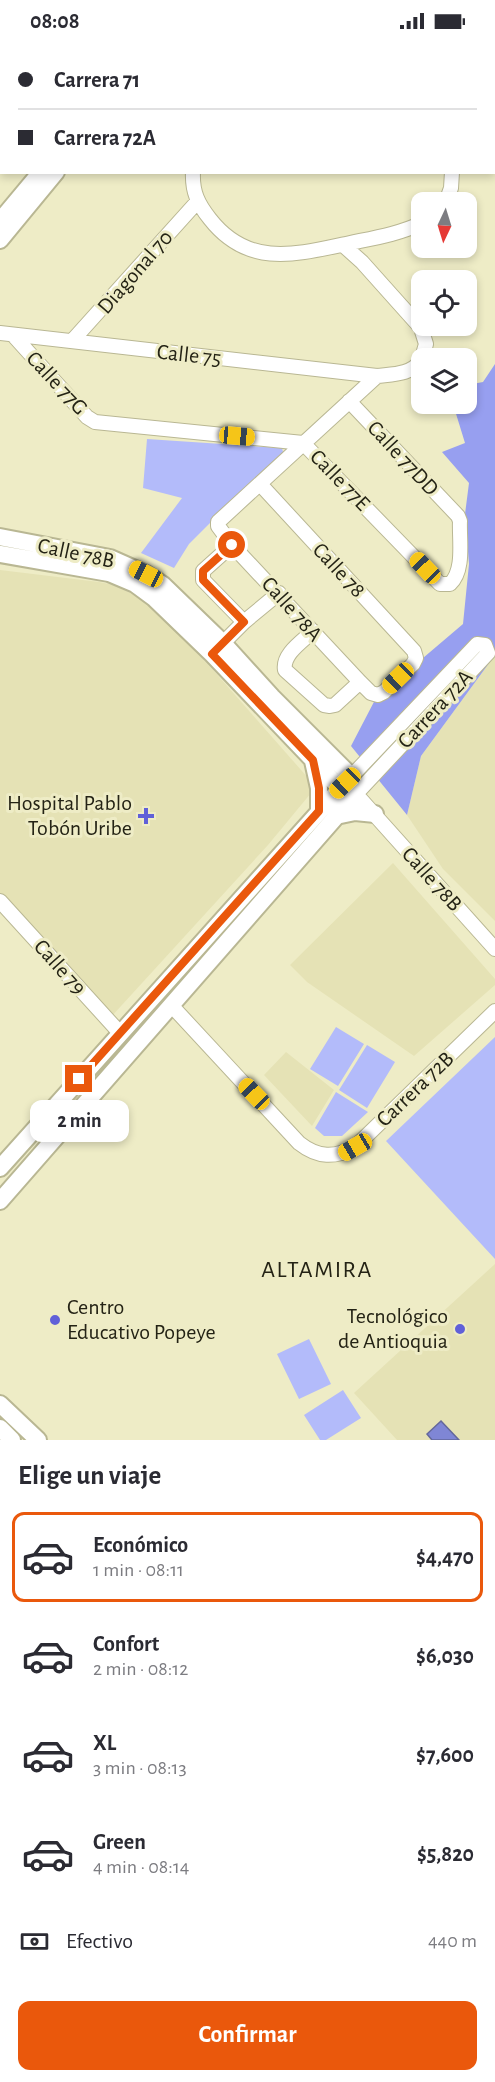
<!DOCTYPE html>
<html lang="es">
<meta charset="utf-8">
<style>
body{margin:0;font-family:"Alegreya Sans",sans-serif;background:#f7f7f7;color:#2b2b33;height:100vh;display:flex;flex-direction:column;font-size:22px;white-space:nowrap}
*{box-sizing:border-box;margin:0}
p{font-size:20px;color:#7c7c81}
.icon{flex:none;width:33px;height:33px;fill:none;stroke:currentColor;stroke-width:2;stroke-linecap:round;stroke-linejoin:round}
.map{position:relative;height:1398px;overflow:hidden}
.panel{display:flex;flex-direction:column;background:#fff;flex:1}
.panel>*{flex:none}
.top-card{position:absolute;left:0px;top:0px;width:495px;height:132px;box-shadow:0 3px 9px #0003;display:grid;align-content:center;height:132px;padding:0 18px;background:#fff}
.needle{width:39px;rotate:184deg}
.fabs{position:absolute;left:411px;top:150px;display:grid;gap:12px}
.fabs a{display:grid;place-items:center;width:66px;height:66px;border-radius:12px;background:#fff;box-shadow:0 3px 9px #0003;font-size:30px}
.end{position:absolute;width:27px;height:27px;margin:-14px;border:8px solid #ea580c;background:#fff;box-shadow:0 0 0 3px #fff}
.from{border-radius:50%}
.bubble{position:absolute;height:42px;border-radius:12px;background:#fff;box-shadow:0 3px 9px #0003;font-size:20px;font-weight:700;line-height:42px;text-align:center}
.car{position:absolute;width:18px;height:36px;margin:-18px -9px;border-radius:8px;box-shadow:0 0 4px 2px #0007;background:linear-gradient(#f5c518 24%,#345 0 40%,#f5c518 0 76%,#345 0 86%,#f5c518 0)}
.top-card b{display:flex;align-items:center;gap:21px;height:57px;font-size:22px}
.top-card b+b{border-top:2px solid #e1e1e2}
.top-card i{width:15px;height:15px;background:#2b2b33}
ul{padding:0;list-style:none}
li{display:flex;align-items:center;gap:18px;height:90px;margin:0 12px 9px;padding:0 6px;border:3px solid transparent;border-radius:12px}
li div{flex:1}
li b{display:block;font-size:22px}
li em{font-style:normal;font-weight:700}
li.on{border-color:#ea580c}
li>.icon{width:54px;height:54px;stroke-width:1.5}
h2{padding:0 18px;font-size:27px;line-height:72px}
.pay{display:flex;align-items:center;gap:15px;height:66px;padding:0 18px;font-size:22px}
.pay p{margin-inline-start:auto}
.button{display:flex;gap:12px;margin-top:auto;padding:12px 18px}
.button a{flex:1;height:69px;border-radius:12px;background:#ea580c;color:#fff;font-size:24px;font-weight:700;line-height:69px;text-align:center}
.status{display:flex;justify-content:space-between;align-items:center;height:42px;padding:0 30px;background:#fff;direction:ltr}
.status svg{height:16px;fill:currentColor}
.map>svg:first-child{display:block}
.built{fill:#e5e2b5}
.green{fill:#b3bbfa}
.forest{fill:#979ff0}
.water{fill:#7f86d5;stroke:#64689b;stroke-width:1.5}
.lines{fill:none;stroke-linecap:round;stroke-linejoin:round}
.stream{stroke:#64689b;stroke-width:3}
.minor-casing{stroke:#b9b793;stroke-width:16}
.major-casing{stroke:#b9b793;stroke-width:20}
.minor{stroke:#fff;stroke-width:14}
.major{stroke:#fff;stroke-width:16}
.route{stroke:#ea580c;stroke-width:8}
.poi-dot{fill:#6060d8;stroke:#eeecc6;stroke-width:2}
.labels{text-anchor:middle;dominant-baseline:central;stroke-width:6;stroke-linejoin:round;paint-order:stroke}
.street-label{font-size:22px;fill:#242315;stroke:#eeecc6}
.poi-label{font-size:22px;fill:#242315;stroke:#eeecc6;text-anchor:end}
.neighbourhood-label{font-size:24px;letter-spacing:1.5px;fill:#242315;stroke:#eeecc6}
</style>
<div class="status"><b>08:08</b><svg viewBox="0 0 49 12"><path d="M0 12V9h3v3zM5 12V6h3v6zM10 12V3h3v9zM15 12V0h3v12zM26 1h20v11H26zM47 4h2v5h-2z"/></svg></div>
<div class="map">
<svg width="495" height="1398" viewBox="0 0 495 1398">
<rect width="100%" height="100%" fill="#eeecc6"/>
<path class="built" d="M 0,528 L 99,540 L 114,543 L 142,557 L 156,568 L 214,629 L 316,745 L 268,803 L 111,975 L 0,852 Z
M 495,613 L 495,879 L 443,827 L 407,773 L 421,714 Z
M 393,821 L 495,937 L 495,943 L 414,1014 L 307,940 L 290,923 Z
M 286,1010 L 334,1048 L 312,1084 L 264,1033 Z
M 495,1222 L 495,1398 L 397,1398 L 354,1351 Z"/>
<path class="green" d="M 147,397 L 282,406 L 284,414 L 215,476 L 189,502 L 174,526 L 141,511 L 182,456 L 143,446 Z
M 336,985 L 364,1002 L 338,1044 L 310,1027 Z
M 495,995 L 495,1217 L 386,1099 Z
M 367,1003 L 395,1020 L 367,1066 L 339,1048 Z
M 336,1050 L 368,1070 L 342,1094 L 324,1094 L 315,1086 Z
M 309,1297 L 331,1342 L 299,1357 L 277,1312 Z
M 343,1348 L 361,1376 L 326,1398 L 320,1398 L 304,1373 Z"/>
<path class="forest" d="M 495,322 L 495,613 L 421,714 L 407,773 L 351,704 L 376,656 L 463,582 L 469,522 L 465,472 L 469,441 L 442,410 L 465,401 L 453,362 L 466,362 L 467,343 L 483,340 Z"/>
<path class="water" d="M 441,1379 L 459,1398 L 432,1398 L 427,1392 Z"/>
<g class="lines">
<path class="stream" d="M 490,0 L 491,2
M 494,8 L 495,54"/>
<defs>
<path id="minor" d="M 429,0 L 430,2
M 193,130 C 192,150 198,162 210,177 C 249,227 298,212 350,201 C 374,196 399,192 422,181
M 446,160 L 451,146 L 452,130
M 343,203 L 362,220 L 421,286 L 426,302 L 422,316
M 0,291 L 377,334 C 394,332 410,333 422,318
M 13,293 L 87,375 L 95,380 L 303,401 L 440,542 L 450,542 C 465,528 459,498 460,479 L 458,474 L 349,359
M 72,299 L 197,160
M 260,442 L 414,609 L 416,616 L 413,622 L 384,650 L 378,653 L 371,651 L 360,640 L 232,503 L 218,484 L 218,480 L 377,334
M 232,503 L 203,529 L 203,538 L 244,580
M 313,589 C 303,599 282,612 285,628 L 324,663 L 330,664 L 335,663 L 360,640
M 216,608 L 244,580 L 279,551
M 345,741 L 477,602 L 485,603 L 488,611 L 356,752 L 495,907
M 0,859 L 120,991
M 171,963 L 299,1101 C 318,1116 335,1116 355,1105 L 495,969"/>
<path id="major" d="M 151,2 L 151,0
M 0,48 L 2,48
M 494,109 L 495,109
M 0,179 L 41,130
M 0,198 L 56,130
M 0,495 L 110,516 L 146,532 L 163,543 L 222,600 L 272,655 L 346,729 L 345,741
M 0,512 L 109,531 L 135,542 L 154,556 L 212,612 L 334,740 L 345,741 L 356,752 L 0,1159
M 313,719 L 319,746 L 319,769
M 336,774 L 355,770 L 375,772
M 0,1126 L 345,741
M 0,1362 L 38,1398
M 0,1386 L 12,1398"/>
</defs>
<use href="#minor" class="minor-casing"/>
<use href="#major" class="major-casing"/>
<use href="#minor" class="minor"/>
<use href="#major" class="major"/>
</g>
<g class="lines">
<path class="route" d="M 79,1037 L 319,769 L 319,746 L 313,718 L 212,612 L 244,580 L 203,538 L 203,529 L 232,503"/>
</g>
<g class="poi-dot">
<path d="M143 765h6v6h6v6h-6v6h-6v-6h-6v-6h6z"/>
<circle cx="55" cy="1278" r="6"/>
<circle cx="460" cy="1287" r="6"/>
</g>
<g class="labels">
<g class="street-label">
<text transform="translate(135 230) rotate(-49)">Diagonal 70</text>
<text transform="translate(189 313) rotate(6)">Calle 75</text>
<text transform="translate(57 341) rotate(47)">Calle 77G</text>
<text transform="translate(403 416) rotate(47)">Calle 77DD</text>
<text transform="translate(340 438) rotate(46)">Calle 77E</text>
<text transform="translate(76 511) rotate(12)">Calle 78B</text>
<text transform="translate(339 528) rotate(47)">Calle 78</text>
<text transform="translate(292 567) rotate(48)">Calle 78A</text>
<text transform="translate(435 667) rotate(-47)">Carrera 72A</text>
<text transform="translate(432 837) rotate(48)">Calle 78B</text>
<text transform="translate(60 925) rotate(48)">Calle 79</text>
<text transform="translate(415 1047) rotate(-44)">Carrera 72B</text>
</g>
<g class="poi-label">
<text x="132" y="761">Hospital Pablo<tspan x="132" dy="25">Tobón Uribe</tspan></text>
<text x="67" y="1265" text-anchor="start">Centro<tspan x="67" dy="25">Educativo Popeye</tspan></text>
<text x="448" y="1274">Tecnológico<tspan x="448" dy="25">de Antioquia</tspan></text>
</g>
<g class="neighbourhood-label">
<text x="317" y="1228">ALTAMIRA</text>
</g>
</g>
</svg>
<div class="fabs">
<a><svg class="needle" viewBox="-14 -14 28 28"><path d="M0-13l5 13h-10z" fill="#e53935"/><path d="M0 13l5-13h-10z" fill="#7c7c81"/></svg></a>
<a><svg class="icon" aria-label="locate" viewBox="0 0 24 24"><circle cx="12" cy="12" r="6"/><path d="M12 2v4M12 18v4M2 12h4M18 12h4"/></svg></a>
<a><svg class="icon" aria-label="layers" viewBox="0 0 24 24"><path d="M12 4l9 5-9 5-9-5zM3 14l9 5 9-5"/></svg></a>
</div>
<i class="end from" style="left:232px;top:503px"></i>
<i class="end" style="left:79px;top:1037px"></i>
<div class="bubble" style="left:30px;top:1058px;width:99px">2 min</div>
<i class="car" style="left:237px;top:394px;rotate:95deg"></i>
<i class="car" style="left:425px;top:526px;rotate:316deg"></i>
<i class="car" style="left:146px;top:532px;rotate:297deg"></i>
<i class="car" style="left:398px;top:636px;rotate:226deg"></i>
<i class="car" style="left:345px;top:741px;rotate:226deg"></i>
<i class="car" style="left:254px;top:1052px;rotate:316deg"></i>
<i class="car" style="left:355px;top:1105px;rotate:240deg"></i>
<div class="top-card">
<b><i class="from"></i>Carrera 71</b>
<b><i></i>Carrera 72A</b>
</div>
</div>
<section class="panel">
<h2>Elige un viaje</h2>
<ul>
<li class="on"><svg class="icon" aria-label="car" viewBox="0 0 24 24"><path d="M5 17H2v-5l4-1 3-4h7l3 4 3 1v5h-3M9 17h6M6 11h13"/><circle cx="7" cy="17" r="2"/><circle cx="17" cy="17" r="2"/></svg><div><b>Económico</b><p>1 min · 08:11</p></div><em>$4,470</em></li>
<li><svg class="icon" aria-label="car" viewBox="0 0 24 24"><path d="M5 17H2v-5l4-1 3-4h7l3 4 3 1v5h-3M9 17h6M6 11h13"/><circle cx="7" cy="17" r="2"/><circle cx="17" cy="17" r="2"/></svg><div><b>Confort</b><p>2 min · 08:12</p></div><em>$6,030</em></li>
<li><svg class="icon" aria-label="car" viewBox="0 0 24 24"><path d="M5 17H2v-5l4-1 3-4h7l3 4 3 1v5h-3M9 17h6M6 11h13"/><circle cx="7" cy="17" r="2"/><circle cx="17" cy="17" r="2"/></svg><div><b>XL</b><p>3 min · 08:13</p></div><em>$7,600</em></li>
<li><svg class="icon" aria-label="car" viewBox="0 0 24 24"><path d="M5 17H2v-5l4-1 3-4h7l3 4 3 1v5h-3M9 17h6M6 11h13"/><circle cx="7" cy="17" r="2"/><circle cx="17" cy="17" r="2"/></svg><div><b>Green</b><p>4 min · 08:14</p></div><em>$5,820</em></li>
</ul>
<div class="pay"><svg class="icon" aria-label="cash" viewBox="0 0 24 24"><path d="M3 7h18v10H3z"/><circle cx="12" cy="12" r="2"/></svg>Efectivo<p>440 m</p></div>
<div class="button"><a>Confirmar</a></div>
</section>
